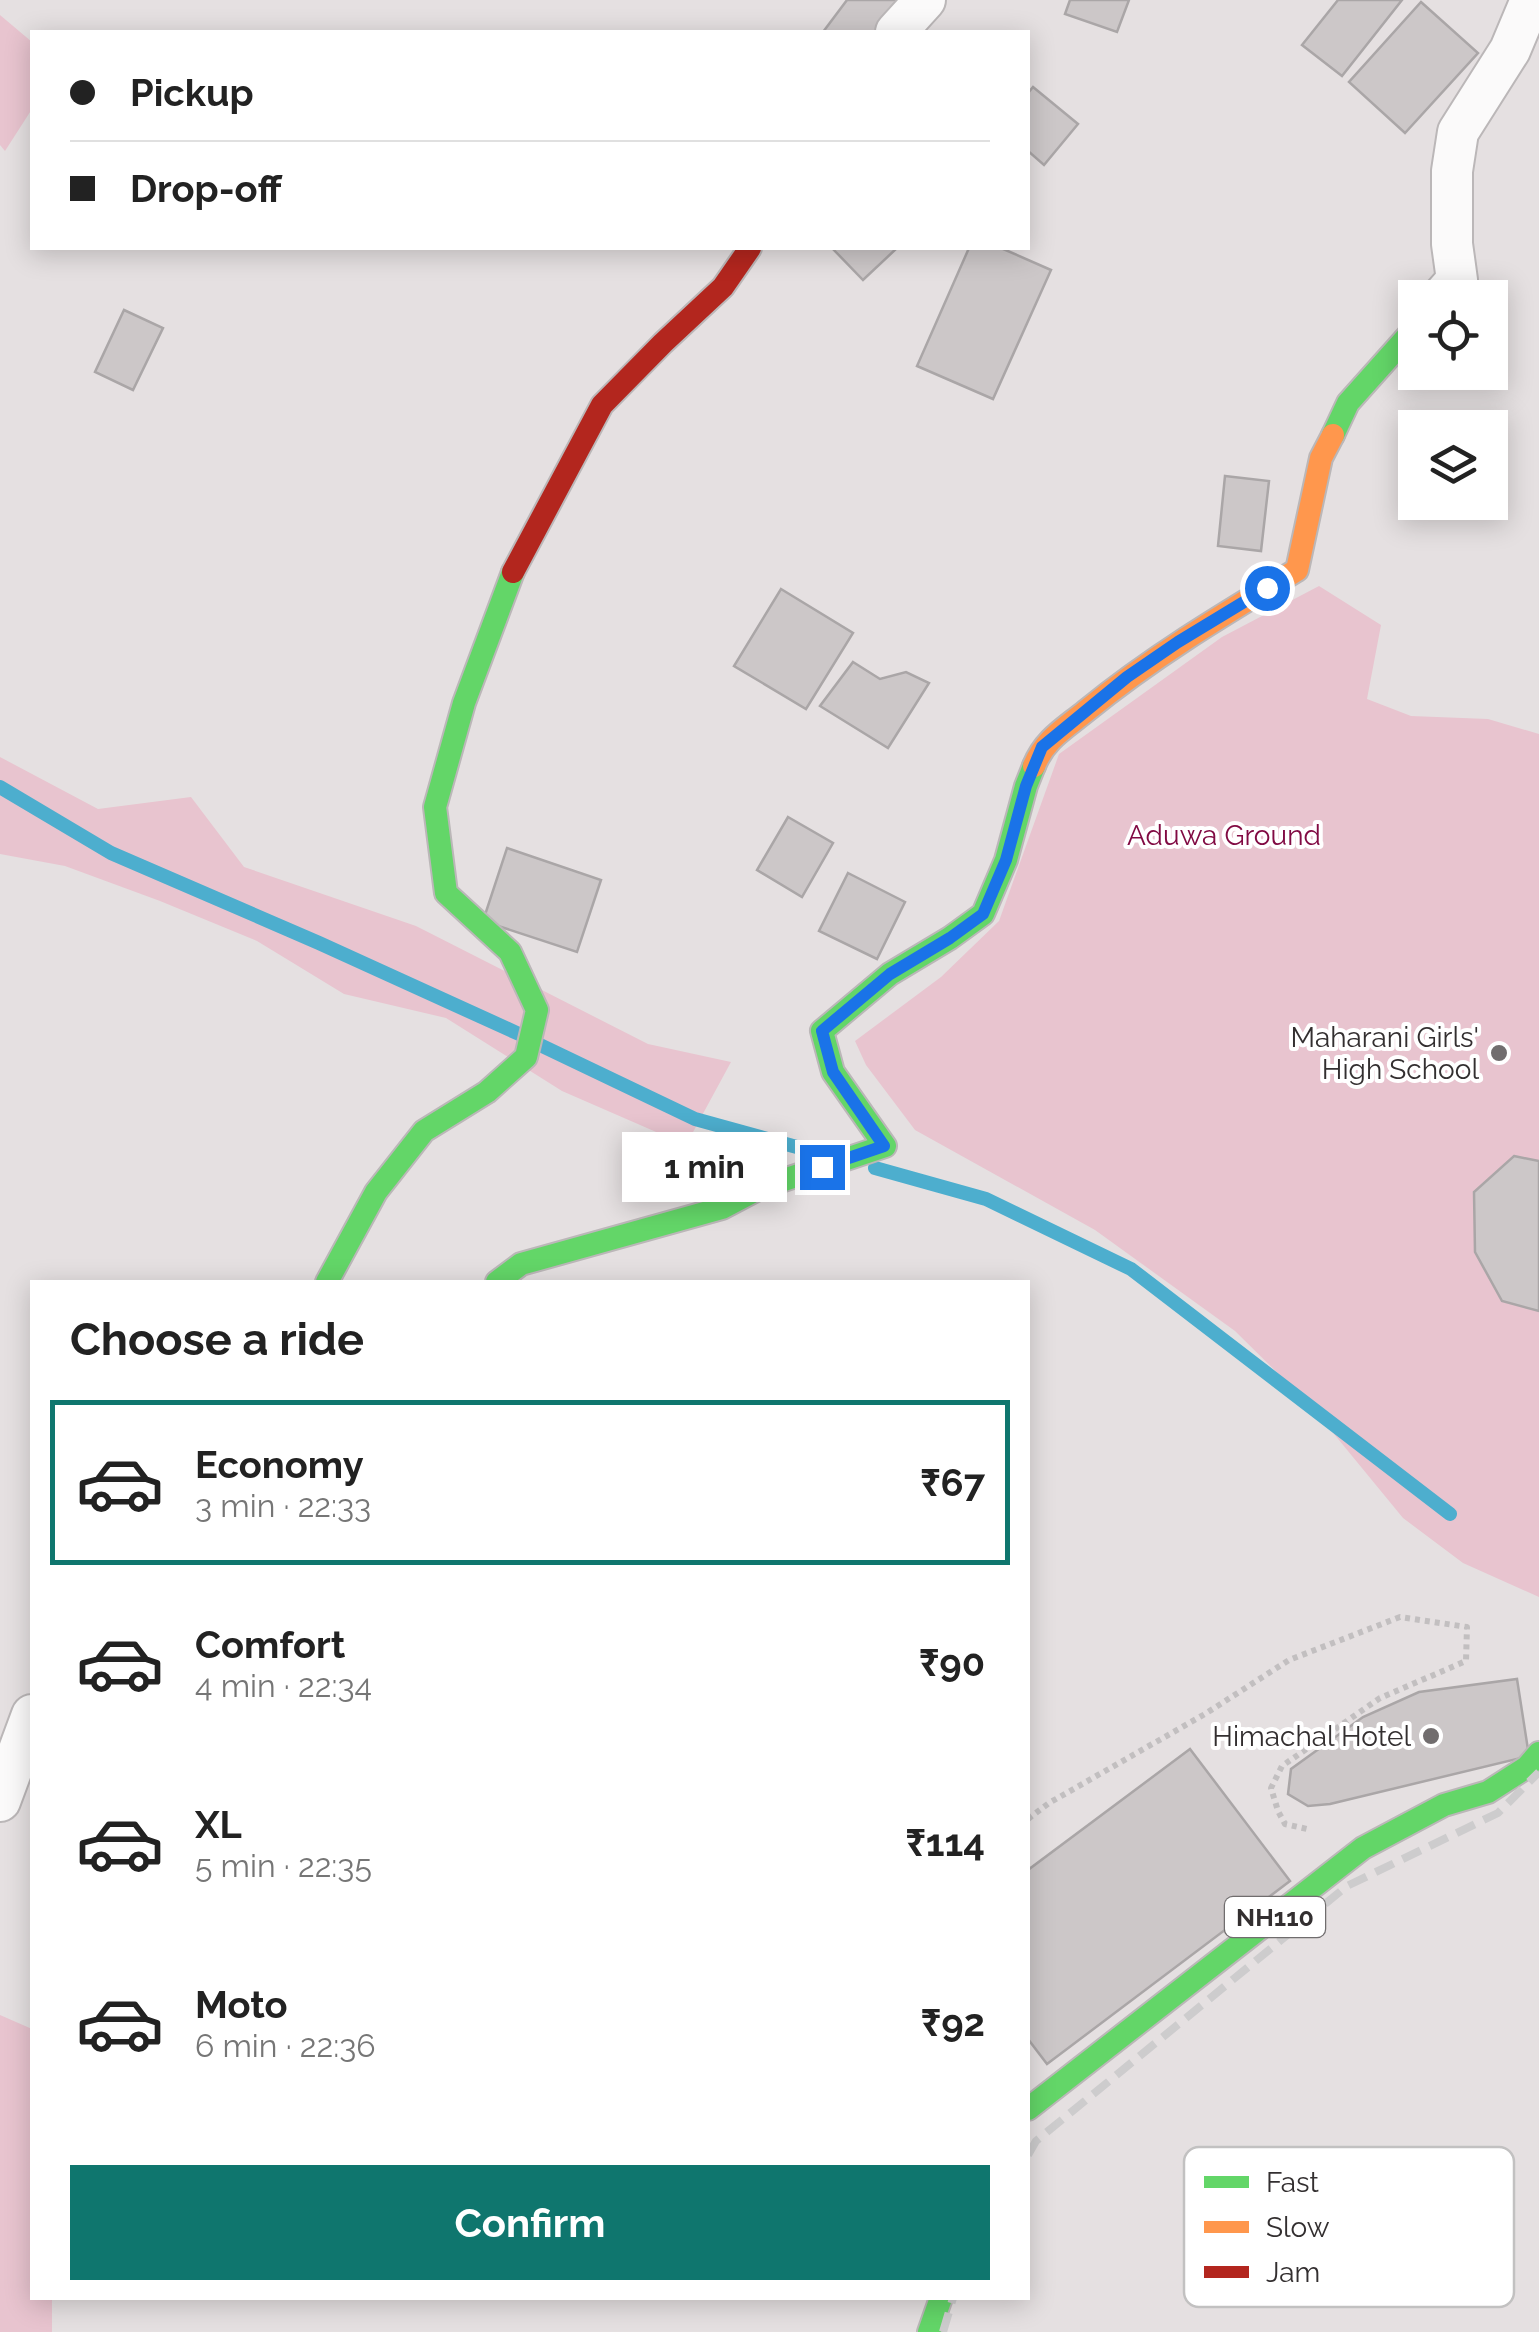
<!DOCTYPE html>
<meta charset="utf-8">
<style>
body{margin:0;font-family:Raleway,sans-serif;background:#f2f2f2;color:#222;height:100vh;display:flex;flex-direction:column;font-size:38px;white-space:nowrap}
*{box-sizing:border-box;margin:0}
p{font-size:32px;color:#767676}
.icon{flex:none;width:55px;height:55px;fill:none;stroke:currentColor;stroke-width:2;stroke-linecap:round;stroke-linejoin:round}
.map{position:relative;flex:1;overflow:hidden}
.sheet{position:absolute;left:30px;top:1280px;width:1000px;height:1020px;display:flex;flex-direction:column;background:#fff;border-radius:0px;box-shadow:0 5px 25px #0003}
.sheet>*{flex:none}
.guide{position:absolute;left:30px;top:30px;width:1000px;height:220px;border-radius:0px;box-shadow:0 5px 25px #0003;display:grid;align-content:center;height:220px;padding:0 40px;background:#fff}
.tools{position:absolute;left:1398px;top:280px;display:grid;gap:20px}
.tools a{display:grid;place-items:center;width:110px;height:110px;border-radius:0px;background:#fff;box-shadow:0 5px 25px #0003;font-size:50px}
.end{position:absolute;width:45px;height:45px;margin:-22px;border:12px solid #1a73e8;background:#fff;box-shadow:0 0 0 5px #fff}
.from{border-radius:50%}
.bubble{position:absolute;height:70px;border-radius:0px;background:#fff;box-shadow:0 5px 25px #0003;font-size:32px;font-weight:700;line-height:70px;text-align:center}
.guide b{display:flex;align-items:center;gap:35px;height:95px;font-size:38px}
.guide b+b{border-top:2px solid #e0e0e0}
.guide i{width:25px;height:25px;background:#222}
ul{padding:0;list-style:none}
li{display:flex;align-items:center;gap:30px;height:165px;margin:0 20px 15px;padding:0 20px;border:5px solid transparent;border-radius:0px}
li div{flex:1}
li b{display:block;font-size:38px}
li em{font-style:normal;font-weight:700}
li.selected{border-color:#0f766e}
li>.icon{width:90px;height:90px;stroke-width:1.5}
h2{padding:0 40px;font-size:45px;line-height:120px}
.cta{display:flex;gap:20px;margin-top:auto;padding:20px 40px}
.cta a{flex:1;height:115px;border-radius:0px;background:#0f766e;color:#fff;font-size:40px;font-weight:700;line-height:115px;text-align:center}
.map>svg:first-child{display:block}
.green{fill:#e8c4cf}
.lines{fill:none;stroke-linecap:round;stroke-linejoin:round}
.stream{stroke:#4daece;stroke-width:14}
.building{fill:#ccc7c8;stroke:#aaa6a7;stroke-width:2.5}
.street-casing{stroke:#bbb7b8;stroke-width:44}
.fast-casing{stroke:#bbb7b8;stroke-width:26}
.slow-casing{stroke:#bbb7b8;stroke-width:26}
.jam-casing{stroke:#bbb7b8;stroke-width:26}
.path{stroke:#c2bfc0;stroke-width:6;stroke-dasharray:5 5;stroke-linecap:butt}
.street{stroke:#fbfafa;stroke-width:40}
.fast{stroke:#63d668;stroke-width:22}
.slow{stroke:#ff974d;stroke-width:22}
.jam{stroke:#b3261e;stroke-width:22}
.rail{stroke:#cdcccd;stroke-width:8;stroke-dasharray:20 10;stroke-linecap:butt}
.route{stroke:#1a73e8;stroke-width:12}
.poi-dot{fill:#716d6e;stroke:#fff;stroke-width:4}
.labels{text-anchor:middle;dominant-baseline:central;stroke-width:8;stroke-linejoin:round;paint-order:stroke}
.shield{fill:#fff;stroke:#706d6e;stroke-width:2.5}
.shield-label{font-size:25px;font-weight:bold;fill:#332f30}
.park-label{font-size:28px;fill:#810a43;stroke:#fff}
.poi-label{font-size:28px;fill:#332f30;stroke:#fff;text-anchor:end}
.key{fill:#fff;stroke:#c2c1c1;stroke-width:2.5}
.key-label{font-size:28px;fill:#332f30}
</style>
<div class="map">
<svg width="1539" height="2332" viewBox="0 0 1539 2332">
<rect width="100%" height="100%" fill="#e5e0e1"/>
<path class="green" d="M 0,15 L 32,42 L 32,109 L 5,151 L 0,145 Z
M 1319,586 L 1381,625 L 1367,699 L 1411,716 L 1488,719 L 1539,734 L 1539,1597 L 1463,1563 L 1403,1518 L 1311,1406 L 1235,1331 L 1095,1230 L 915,1130 L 866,1065 L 855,1041 L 941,977 L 999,921 L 1059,754 L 1222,637 Z
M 0,757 L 98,809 L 191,797 L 244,867 L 416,926 L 648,1044 L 731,1062 L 686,1145 L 562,1091 L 446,1018 L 344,994 L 257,941 L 160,901 L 65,866 L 0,854 Z
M 0,2015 L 32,2029 L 32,2298 L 52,2298 L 52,2332 L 0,2332 Z"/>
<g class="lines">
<path class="stream" d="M 0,787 L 111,853 L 319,943 L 519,1034
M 538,1044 L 695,1119 L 815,1152
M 875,1168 L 986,1199 L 1131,1269 L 1450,1514"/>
</g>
<path class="building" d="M 847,0 L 903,0 L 879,32 L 823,32 Z
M 1070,0 L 1129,0 L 1117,32 L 1065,14 Z
M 1338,0 L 1402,0 L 1342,76 L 1302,45 Z
M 1421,2 L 1478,53 L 1405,133 L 1349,82 Z
M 1033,87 L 1078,124 L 1044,165 L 1028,151 L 1028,93 Z
M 832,248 L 897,248 L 863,280 Z
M 969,248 L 1001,248 L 1051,270 L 993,399 L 917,366 Z
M 124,310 L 163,328 L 133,390 L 95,372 Z
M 1225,476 L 1269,481 L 1261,551 L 1218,546 Z
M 781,589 L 853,633 L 806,709 L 734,666 Z
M 853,662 L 880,679 L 906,672 L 929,683 L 888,748 L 820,706 Z
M 788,817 L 833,843 L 802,897 L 757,870 Z
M 507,848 L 601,880 L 577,952 L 483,921 Z
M 848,873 L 905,902 L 877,959 L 819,931 Z
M 1514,1156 L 1539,1161 L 1539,1311 L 1502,1301 L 1475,1252 L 1474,1192 Z
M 1517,1679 L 1529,1756 L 1330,1804 L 1308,1806 L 1288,1794 L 1291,1769 L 1363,1717 L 1419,1692 Z
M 1190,1749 L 1290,1881 L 1047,2064 L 1028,2039 L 1028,1870 Z"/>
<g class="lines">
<defs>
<path id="street" d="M 896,32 L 925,0
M 1441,298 L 1457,280 L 1452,244 L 1452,171 L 1458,132 L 1510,50 L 1531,0
M 0,1801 L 32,1715"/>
<path id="fast" d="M 1333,435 L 1348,403 L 1415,328
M 327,1282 L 376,1192 L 424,1131 L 487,1092 L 526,1057 L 537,1010 L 510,952 L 446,893 L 435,807 L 464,703 L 513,572
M 497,1282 L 521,1264 L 722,1208 L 760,1188 L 885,1146 L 833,1072 L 822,1031 L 890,974 L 950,938 L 983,914 L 1006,860 L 1026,786 L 1034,766
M 1028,2109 L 1363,1848 L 1444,1805 L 1488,1792 L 1527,1767 L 1539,1753
M 929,2332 L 941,2298"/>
<path id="slow" d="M 1034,766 C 1045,739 1064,729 1086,711 C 1152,657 1224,614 1297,570 L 1321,458 L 1333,435"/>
<path id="jam" d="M 513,572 L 602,405 L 663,343 L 723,287 L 750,248"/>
</defs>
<use href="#street" class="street-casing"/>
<use href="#fast" class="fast-casing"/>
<use href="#slow" class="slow-casing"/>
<use href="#jam" class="jam-casing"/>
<path class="path" d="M 1028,1819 L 1049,1803 L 1205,1714 L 1289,1660 L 1400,1617 L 1467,1627 L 1466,1661 L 1380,1698 L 1282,1766 L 1271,1788 L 1278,1811 L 1285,1824 L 1307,1829"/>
<use href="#street" class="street"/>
<use href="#fast" class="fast"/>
<use href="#slow" class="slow"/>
<use href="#jam" class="jam"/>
<path class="rail" d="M 1028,2155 L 1036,2141 L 1347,1886 L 1498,1813 L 1539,1772
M 943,2332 L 953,2298"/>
</g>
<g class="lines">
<path class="route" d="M 822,1167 L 884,1146 L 833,1072 L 822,1031 L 890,974 L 950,938 L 983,914 L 1006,860 L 1026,786 L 1042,747 L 1127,677 L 1178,642 L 1267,588"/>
</g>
<g class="poi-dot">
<circle cx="1499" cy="1053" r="10"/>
<circle cx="1431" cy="1736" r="10"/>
</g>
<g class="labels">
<rect class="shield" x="1225" y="1897" width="100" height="40" rx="8"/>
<g class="shield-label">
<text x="1275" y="1917">NH110</text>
</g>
<g class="park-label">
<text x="1224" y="835">Aduwa Ground</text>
</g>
<g class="poi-label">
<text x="1479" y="1037">Maharani Girls'<tspan x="1479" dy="32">High School</tspan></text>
<text x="1411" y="1736">Himachal Hotel</text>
</g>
</g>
<rect x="1184" y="2147" width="330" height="160" rx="15" class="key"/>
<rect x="1204" y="2176" width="45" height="12" fill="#63d668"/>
<rect x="1204" y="2221" width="45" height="12" fill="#ff974d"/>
<rect x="1204" y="2266" width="45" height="12" fill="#b3261e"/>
<g class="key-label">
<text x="1266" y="2192">Fast</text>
<text x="1266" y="2237">Slow</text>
<text x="1266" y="2282">Jam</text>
</g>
</svg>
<div class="tools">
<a><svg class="icon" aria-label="locate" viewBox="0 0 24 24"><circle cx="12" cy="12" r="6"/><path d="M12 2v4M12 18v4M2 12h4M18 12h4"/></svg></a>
<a><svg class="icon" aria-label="layers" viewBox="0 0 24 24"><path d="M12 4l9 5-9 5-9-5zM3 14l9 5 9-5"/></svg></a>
</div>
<i class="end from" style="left:1267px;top:588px"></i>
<i class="end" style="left:822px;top:1167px"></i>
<div class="bubble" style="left:622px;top:1132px;width:165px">1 min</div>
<div class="guide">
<b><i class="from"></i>Pickup</b>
<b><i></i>Drop-off</b>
</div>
<section class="sheet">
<h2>Choose a ride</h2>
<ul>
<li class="selected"><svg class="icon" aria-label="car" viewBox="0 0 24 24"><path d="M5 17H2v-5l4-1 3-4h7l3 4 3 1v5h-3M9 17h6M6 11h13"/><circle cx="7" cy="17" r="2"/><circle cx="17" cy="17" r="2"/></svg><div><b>Economy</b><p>3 min · 22:33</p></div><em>₹67</em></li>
<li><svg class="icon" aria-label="car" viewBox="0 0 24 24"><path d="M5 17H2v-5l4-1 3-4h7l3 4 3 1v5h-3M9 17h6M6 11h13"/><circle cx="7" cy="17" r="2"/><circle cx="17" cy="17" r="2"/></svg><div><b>Comfort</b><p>4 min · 22:34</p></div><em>₹90</em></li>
<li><svg class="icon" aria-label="car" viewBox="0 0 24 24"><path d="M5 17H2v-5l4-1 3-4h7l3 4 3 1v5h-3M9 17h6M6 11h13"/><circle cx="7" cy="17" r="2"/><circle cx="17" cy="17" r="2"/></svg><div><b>XL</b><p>5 min · 22:35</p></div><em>₹114</em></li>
<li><svg class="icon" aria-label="car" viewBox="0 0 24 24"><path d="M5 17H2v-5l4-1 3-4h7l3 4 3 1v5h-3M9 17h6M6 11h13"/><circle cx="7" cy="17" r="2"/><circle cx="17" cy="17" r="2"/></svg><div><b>Moto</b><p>6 min · 22:36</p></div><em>₹92</em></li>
</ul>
<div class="cta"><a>Confirm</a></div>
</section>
</div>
